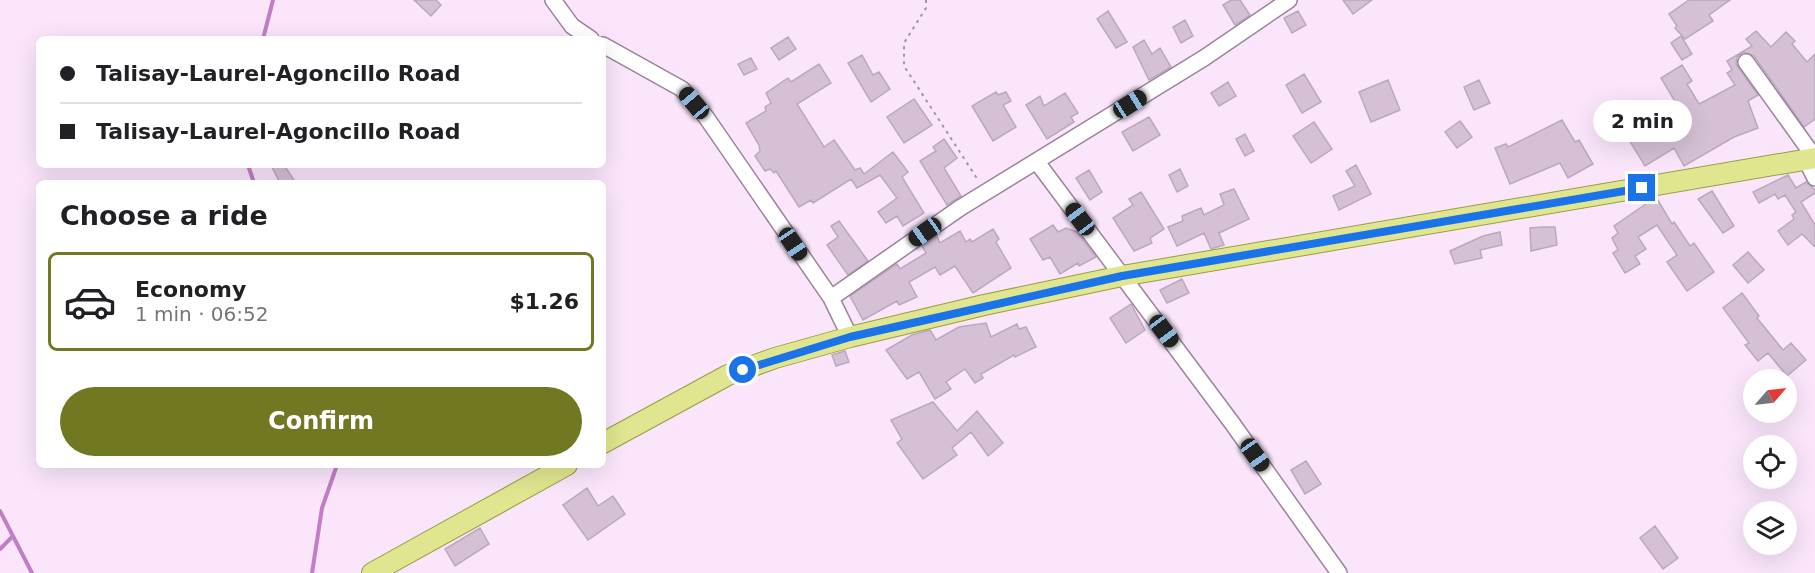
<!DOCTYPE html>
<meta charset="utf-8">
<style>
body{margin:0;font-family:"DejaVu Sans",sans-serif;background:#f6f6f6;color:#202124;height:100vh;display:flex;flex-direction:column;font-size:22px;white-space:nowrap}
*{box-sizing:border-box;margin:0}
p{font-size:20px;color:#757577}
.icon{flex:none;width:33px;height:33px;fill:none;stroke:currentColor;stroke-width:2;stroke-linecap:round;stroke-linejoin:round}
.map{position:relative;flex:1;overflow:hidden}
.details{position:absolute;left:36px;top:180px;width:570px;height:288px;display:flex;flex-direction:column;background:#fff;border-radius:9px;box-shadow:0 6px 24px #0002}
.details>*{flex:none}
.guide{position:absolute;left:36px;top:36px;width:570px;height:132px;border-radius:9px;box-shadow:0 6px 24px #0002;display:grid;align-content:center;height:132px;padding:0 24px;background:#fff}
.needle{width:39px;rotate:62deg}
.buttons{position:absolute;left:1743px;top:369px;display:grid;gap:12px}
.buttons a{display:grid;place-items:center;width:54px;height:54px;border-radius:50%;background:#fff;box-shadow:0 6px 24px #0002;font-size:30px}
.end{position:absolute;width:27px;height:27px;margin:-14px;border:8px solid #1a73e8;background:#fff;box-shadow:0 0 0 3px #fff}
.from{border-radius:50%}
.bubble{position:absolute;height:42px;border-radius:21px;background:#fff;box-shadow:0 6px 24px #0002;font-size:20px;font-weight:800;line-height:42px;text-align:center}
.car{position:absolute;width:18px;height:36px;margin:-18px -9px;border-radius:8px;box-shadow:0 0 4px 2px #0007;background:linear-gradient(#222 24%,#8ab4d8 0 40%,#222 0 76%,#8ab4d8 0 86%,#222 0)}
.guide b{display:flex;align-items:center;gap:21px;height:57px;font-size:22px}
.guide b+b{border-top:2px solid #e0e0e0}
.guide i{width:15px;height:15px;background:#202124}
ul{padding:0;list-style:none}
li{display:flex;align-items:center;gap:18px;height:99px;margin:0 12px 9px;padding:0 12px;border:3px solid #e0e0e0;border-radius:9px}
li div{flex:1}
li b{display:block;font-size:22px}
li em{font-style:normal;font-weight:800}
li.active{border-color:#717821}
li>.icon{width:54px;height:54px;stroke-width:1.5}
h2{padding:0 24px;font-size:27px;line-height:72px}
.button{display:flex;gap:12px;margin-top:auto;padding:12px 24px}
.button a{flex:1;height:69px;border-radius:36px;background:#717821;color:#fff;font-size:24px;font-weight:800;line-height:69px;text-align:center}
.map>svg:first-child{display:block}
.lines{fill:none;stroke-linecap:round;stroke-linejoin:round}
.stream{stroke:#c17ec5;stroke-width:4}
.building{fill:#d5c0d5;stroke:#bca8bd;stroke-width:1.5}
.minor-casing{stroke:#998599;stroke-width:18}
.major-casing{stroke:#999e43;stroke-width:22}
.path{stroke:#a394a3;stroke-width:2;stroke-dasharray:3 4.5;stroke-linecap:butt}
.minor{stroke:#fff;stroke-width:15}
.major{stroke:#dfe68f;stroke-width:20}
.route{stroke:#1a73e8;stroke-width:8}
</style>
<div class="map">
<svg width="1815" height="573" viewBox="0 0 1815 573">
<rect width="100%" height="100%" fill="#fae5fb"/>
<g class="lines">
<path class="stream" d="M 263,39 L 273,0
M 248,165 L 254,183
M 0,511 L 32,573
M 0,549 L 13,536
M 312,573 L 322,508 L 337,465"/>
</g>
<path class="building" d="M 414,0 L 436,0 L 441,5 L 431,16 Z
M 1231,0 L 1240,0 L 1250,15 L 1235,25 L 1223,5 Z
M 1343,0 L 1372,0 L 1353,14 Z
M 1689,0 L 1730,0 L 1709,15 L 1713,21 L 1685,39 L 1675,28 L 1677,26 L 1669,14 Z
M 1108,11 L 1127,42 L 1116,48 L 1097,19 Z
M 1298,11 L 1306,25 L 1292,33 L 1284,18 Z
M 1185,20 L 1193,36 L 1181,43 L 1173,27 Z
M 1756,31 L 1771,47 L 1786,32 L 1795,41 L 1792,44 L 1807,62 L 1815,54 L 1815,119 L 1804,127 L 1754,56 L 1744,52 L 1737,57 L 1736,64 L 1758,95 L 1748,101 L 1758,128 L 1734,137 L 1684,166 L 1674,148 L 1645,166 L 1626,135 L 1676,103 L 1661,78 L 1682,65 L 1692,81 L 1687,84 L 1699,104 L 1705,101 L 1735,85 L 1727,73 L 1732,70 L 1727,61 L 1752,46 L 1746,39 Z
M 1681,36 L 1692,54 L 1682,60 L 1671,43 Z
M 788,37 L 796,49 L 779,60 L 771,48 Z
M 1144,40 L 1152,54 L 1160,48 L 1171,67 L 1149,80 L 1133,47 Z
M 862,55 L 873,75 L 879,72 L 890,89 L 871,102 L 848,63 Z
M 751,58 L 757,69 L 744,75 L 738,64 Z
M 819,64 L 831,83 L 797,104 L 824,147 L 834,140 L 855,170 L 860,168 L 864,174 L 893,152 L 908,172 L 902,177 L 924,213 L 903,226 L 897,216 L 886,223 L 878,212 L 897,198 L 880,175 L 857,188 L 851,179 L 813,203 L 811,200 L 799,207 L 776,171 L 774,173 L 770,169 L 765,171 L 755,156 L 760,151 L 759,145 L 746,123 L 766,111 L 765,107 L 771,103 L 766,93 L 788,78 L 791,82 Z
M 1304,74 L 1321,102 L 1302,113 L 1286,85 Z
M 1388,80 L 1400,110 L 1371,122 L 1359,92 Z
M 1479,80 L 1490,103 L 1474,110 L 1464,87 Z
M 1228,82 L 1236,96 L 1219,106 L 1211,93 Z
M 996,92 L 998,95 L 1006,92 L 1011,101 L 1003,105 L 1016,127 L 993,141 L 972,106 Z
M 1065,93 L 1078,113 L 1071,117 L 1074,122 L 1047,139 L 1026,105 L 1040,96 L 1044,106 Z
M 914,99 L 932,125 L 904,143 L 887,117 Z
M 1149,117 L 1160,135 L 1133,151 L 1122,132 Z
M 1562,120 L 1575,142 L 1579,140 L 1593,164 L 1568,178 L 1560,163 L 1510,184 L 1495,148 L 1506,144 L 1508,147 Z
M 1460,121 L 1472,137 L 1457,148 L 1445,132 Z
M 1314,122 L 1332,149 L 1311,163 L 1293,136 Z
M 1245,134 L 1254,151 L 1245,156 L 1236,139 Z
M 944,139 L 957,158 L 944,168 L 961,196 L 947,205 L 920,161 L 936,151 L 933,147 Z
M 271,165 L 284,165 L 296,183 L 280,183 Z
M 1356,165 L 1371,194 L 1339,210 L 1333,196 L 1355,186 L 1346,171 Z
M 1180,169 L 1188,186 L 1177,192 L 1169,175 Z
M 1089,170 L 1102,192 L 1090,200 L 1076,178 Z
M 1788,175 L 1796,188 L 1806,182 L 1815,190 L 1815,193 L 1801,202 L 1815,225 L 1815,247 L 1802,234 L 1788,245 L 1778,231 L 1794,219 L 1792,215 L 1796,212 L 1785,195 L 1778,199 L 1775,194 L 1759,203 L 1753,192 Z
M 1234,189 L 1249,219 L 1219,233 L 1224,245 L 1211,249 L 1204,233 L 1177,246 L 1168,227 L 1183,221 L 1182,216 L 1201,208 L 1204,215 L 1224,205 L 1220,194 Z
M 1712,191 L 1734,226 L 1723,233 L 1698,199 Z
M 1141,192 L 1164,229 L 1150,238 L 1152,243 L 1134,251 L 1113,218 L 1133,205 L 1129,199 Z
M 1656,197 L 1672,224 L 1674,222 L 1690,246 L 1694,243 L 1714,272 L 1687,291 L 1667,262 L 1677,255 L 1657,225 L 1638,237 L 1646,249 L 1635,256 L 1640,264 L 1625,273 L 1613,253 L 1618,250 L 1612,238 L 1618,233 L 1614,226 Z
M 839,221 L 868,261 L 848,275 L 827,245 L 838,237 L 831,226 Z
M 1053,225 L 1058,232 L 1066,228 L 1077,232 L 1096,257 L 1079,266 L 1078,263 L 1060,274 L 1050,257 L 1043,260 L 1030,239 Z
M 1542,227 L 1555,227 L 1557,245 L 1531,251 L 1530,228 Z
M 993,229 L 999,239 L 996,242 L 1011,268 L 973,293 L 955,266 L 940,275 L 935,267 L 909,282 L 917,297 L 899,305 L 897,301 L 863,320 L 850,296 L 897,264 L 900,269 L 926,253 L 922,246 L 937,236 L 940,243 L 960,231 L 966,242 L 970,239 L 972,242 Z
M 1500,232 L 1502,245 L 1480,250 L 1482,258 L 1455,264 L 1450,251 L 1483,236 Z
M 1748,252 L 1764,270 L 1748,283 L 1733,265 Z
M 1182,279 L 1189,293 L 1167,303 L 1160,290 Z
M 1742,293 L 1759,316 L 1757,318 L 1783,350 L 1791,343 L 1806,360 L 1787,376 L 1768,353 L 1758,361 L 1745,345 L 1749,343 L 1723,308 Z
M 1131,304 L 1145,330 L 1126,343 L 1110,318 Z
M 986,323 L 991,337 L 1017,324 L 1019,329 L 1026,327 L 1036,347 L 1015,357 L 1014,355 L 981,374 L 983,378 L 975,383 L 965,369 L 946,382 L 951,389 L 935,399 L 919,372 L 907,379 L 886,350 L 912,335 L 930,330 L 936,340 L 959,327 Z
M 845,351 L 849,362 L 836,366 L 832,355 Z
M 933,402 L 957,431 L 977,411 L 1003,443 L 988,456 L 971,432 L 952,448 L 957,455 L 923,479 L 897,443 L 902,439 L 891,420 Z
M 1306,461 L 1321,484 L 1305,494 L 1291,470 Z
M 587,488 L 598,506 L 613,496 L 625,514 L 588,540 L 563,505 Z
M 1655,526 L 1678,558 L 1663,569 L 1640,538 Z
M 480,528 L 489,544 L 455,566 L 445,549 Z"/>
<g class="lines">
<defs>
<path id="minor" d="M 553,0 L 572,26 L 591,39
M 603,45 L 682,89 L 706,117 L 831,298 L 850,337
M 1746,62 L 1815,158
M 1806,160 L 1815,178
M 1037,162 L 1232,423 L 1339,573
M 831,298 L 960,208 L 1204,58 L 1289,0"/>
<path id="major" d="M 603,443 L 728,375 L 775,358 L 850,337 L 984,305 L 1122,276 L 1815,158
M 372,573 L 567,465"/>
</defs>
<use href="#minor" class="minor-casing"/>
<use href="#major" class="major-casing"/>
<path class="path" d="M 926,0 L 926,8 L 904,43 L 904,66 L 978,180"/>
<use href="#minor" class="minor"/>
<use href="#major" class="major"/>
</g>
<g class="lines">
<path class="route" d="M 743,370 L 850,337 L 1122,276 L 1642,188"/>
</g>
</svg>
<div class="buttons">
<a><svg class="needle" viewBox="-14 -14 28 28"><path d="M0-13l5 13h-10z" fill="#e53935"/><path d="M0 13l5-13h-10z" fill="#757577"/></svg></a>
<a><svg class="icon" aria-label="locate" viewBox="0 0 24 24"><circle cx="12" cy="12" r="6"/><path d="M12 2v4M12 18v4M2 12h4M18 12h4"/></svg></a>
<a><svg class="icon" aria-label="layers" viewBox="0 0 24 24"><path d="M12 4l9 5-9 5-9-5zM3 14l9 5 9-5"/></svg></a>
</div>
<i class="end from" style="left:743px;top:370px"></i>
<i class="end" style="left:1642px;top:188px"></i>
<div class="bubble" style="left:1593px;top:100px;width:99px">2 min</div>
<i class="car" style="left:694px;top:103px;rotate:320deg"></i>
<i class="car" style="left:1130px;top:104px;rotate:58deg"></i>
<i class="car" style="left:1080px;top:219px;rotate:323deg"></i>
<i class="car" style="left:925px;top:232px;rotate:235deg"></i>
<i class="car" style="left:793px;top:244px;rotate:146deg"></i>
<i class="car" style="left:1164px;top:331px;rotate:143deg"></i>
<i class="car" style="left:1255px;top:455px;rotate:145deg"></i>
<div class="guide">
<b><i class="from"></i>Talisay-Laurel-Agoncillo Road</b>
<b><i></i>Talisay-Laurel-Agoncillo Road</b>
</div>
<section class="details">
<h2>Choose a ride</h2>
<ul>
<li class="active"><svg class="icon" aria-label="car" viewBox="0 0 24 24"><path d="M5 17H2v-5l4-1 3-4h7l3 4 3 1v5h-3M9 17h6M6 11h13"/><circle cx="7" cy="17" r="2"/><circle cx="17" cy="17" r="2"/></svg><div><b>Economy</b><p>1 min · 06:52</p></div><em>$1.26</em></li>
</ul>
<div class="button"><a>Confirm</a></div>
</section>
</div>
